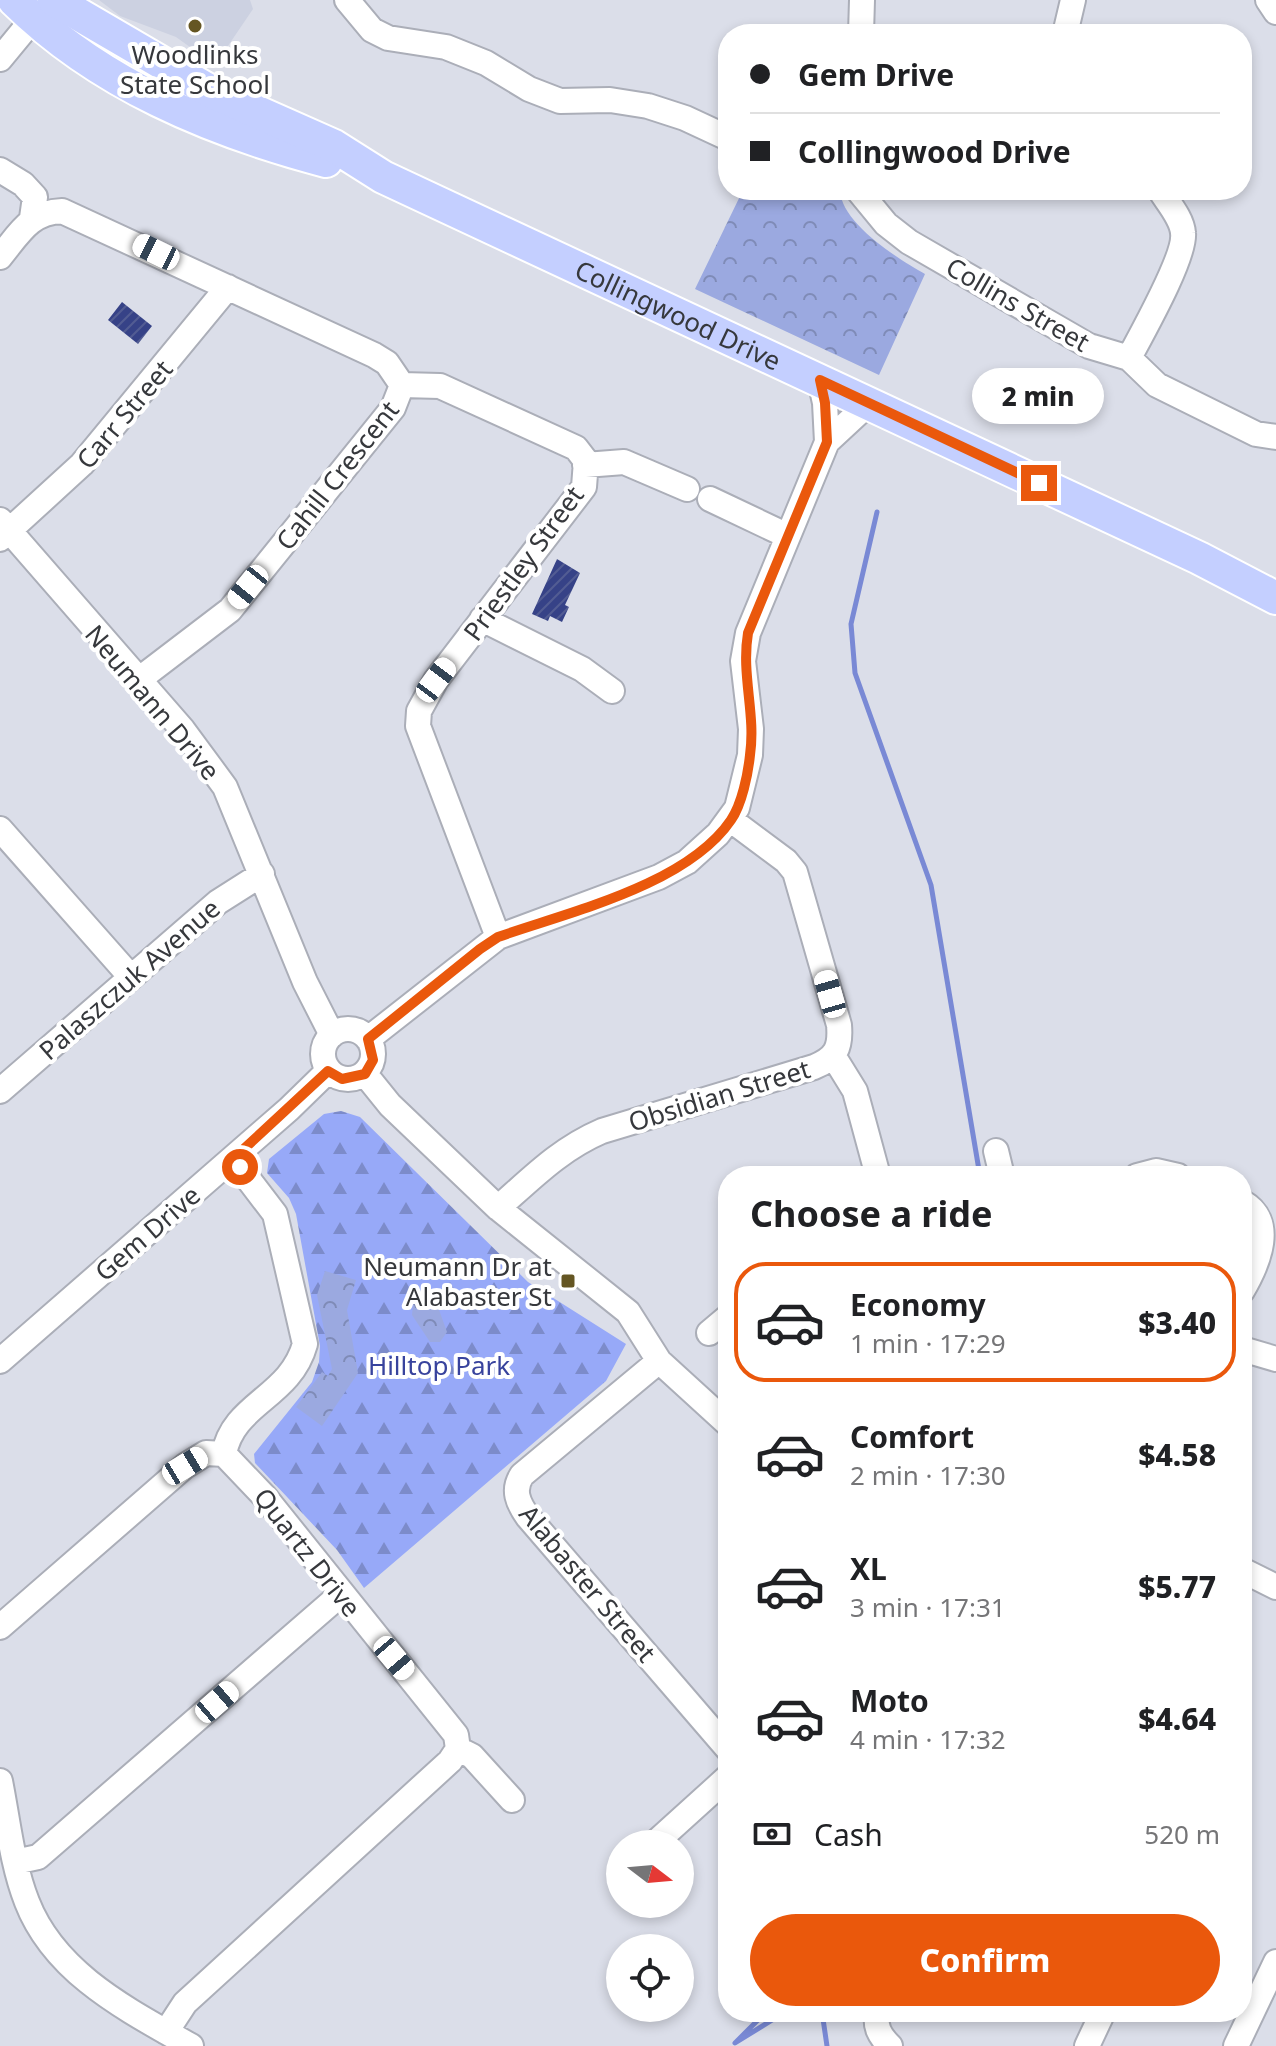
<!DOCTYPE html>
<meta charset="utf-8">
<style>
body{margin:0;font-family:"Noto Sans",sans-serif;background:#f6f6f6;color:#202124;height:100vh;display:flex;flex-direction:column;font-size:30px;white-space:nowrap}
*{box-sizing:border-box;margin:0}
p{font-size:26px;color:#757577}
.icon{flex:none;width:44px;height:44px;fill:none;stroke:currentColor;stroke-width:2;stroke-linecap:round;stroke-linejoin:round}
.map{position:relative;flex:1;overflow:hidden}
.drawer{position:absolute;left:718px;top:1166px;width:534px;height:856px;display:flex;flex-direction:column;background:#fff;border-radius:32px;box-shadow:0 4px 12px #0003}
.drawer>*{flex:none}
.banner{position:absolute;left:718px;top:24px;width:534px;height:176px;border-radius:32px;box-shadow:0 4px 12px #0003;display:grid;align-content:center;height:176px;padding:0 32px;background:#fff}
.needle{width:52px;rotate:106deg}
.controls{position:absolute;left:606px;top:1830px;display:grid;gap:16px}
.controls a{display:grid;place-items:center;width:88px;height:88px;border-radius:50%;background:#fff;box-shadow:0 4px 12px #0003;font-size:40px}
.end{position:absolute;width:36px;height:36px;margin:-18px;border:10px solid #ea580c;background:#fff;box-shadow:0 0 0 4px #fff}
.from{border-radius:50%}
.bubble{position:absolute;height:56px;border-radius:28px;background:#fff;box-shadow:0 4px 12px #0003;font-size:26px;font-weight:800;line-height:56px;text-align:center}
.car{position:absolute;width:24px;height:48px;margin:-24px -12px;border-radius:10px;box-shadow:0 0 6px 2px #0007;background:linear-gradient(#fff 24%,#345 0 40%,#fff 0 76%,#345 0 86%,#fff 0)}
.banner b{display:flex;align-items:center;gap:28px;height:76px;font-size:30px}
.banner b+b{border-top:2px solid #e0e0e0}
.banner i{width:20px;height:20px;background:#202124}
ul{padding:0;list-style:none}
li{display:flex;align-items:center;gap:24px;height:120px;margin:0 16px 12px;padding:0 16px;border:4px solid transparent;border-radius:32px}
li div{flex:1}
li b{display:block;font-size:30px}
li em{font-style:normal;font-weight:800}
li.selected{border-color:#ea580c}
li>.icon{width:72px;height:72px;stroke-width:1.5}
h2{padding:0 32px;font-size:36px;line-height:96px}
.pay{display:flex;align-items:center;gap:20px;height:88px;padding:0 32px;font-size:30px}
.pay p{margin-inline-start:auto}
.action{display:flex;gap:16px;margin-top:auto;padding:16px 32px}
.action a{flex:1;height:92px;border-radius:48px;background:#ea580c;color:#fff;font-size:32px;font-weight:800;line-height:92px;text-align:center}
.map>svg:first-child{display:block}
.built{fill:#ccd1e1}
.forest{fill:url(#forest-firs)}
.park{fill:url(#park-crowns)}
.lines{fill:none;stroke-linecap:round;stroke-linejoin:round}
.stream{stroke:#7989d5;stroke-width:5}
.building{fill:url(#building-hatch)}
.minor-casing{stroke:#abaeb8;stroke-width:28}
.major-casing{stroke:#fff;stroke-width:36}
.minor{stroke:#fff;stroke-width:24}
.major{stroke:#c4cfff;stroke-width:32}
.route{stroke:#ea580c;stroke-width:10}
.poi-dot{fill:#655623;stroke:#fff;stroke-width:3}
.labels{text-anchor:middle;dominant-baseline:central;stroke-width:8;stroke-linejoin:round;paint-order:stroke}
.poi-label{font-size:26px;fill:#36383c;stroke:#fff}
.street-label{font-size:26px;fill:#36383c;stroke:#fff}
.park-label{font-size:26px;fill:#38439d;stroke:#fff}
</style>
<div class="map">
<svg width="1276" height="2046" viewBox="0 0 1276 2046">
<defs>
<pattern id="forest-firs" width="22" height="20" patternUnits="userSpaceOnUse" patternTransform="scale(2)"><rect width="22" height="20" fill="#97a9f8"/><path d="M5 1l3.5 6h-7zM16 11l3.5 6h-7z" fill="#7c8bca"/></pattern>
<pattern id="park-crowns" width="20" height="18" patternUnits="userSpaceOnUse" patternTransform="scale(2)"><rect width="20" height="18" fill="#9ba9e0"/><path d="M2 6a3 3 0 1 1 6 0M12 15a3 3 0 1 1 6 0" fill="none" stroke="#7f8bb7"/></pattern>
<pattern id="building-hatch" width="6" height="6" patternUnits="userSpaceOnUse" patternTransform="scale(2)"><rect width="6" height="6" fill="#364287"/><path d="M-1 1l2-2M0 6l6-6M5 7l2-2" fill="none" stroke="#525c93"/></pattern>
</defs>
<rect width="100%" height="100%" fill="#dbdee9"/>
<path class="built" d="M 99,0 L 250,0 L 253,9 L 215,65 L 176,37 L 120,16 Z"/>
<path class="forest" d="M 341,1111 L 360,1117 L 528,1282 L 626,1344 L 606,1381 L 364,1588 L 337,1550 L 255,1463 L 254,1454 L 312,1382 L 319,1362 L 320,1346 L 296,1214 L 289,1198 L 267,1173 L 269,1159 L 324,1114 Z"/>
<path class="park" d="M 743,190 L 840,190 C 841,223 898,259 925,274 L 879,375 L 695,289 Z
M 325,1271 L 356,1280 L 347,1310 L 358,1373 L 322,1426 L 296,1407 L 322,1372 L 328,1376 L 332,1369 L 317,1295 Z
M 420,1290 L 438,1307 L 447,1332 L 440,1342 L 430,1342 L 412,1315 L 414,1295 Z"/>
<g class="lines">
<path class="stream" d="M 877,512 L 851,624 L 855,673 L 931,885 L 980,1176
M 766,2012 L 735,2043 L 785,2012
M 822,2012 L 827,2046"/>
</g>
<path class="building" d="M 122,302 L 152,326 L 138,344 L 108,320 Z
M 557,559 L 580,573 L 565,605 L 569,607 L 562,622 L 550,616 L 548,621 L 532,614 Z"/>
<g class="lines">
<defs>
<path id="minor" d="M 347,0 L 372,30 L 388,38 L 446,47 L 486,63 L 529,89 L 560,101 L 610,100 L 648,106 L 685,118 L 728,138
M 1268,0 L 1276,12
M 861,34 L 862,0
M 1065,34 L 1073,0
M 0,59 L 33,19 L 36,2
M 0,170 L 23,184 L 35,197 L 32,218
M 858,190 L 886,224 L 909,242 L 1089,346 L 1129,358 L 1157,385 L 1256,434 L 1276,437
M 0,257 C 19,234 30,212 62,211 L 374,355 L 387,363 L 402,385 L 393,408 L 230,610 L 137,681
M 1129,358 C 1141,335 1186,256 1183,233 C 1182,218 1168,203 1160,190
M 402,385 L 440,386 L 576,448 L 586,461 L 584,487 L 436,680 L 419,711 L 418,726 L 498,937
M 827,442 L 868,404
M 585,465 L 624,462 L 687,489
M 710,499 L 788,536
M 0,520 L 183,730 L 225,787 L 305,982 L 332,1035
M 0,539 L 82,464 L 228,287
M 482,619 L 582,669 L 612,691
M 0,829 L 130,976
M323 1054a25 25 0 1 1 50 0a25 25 0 1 1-50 0Z
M 368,1039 L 498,937 L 659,877 L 687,862 L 718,834 L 737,808 L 750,755 L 751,729 L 743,661 L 748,633 L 827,442 L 825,403 L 820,380
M 834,1057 L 855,1091 L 878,1176
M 365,1074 L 390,1105 L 498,1208 L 628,1312 L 659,1361 L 728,1424
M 0,1091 L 218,902 L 262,874
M 996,1151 L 1002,1176
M 1137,1176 L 1156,1171 L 1178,1176
M 1242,1202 C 1276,1221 1259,1262 1242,1291
M 498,1208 C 532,1178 560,1149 602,1131 L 814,1067 C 836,1058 841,1048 839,1025 L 795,872 L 786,861 L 731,820
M 709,1333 L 728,1317
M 1242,1349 L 1276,1359
M 0,1361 L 289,1109 L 328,1071
M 659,1361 L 522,1475 C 512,1490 518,1503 528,1517 L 728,1749
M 224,1454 C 233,1403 290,1398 305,1344 L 275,1214 L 233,1159
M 1242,1570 L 1276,1587
M 0,1627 L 185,1466 L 206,1453 L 224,1454 L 265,1497 L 456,1735 L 458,1749 L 450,1761 L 185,2003 L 166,2032
M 458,1749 L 472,1756 L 512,1800
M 0,1781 C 8,1821 12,1864 27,1902 C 55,1974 128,2010 191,2046
M 654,1844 L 728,1777
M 15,1862 L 38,1857 L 340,1595
M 877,2012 C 875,2027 879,2035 890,2046
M 1087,2046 L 1103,2012
M 1236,2046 L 1276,1962"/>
<g id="major">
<path d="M 14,0 C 99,84 212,131 326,161"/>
<path id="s1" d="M 54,0 L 210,91 L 334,146 L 383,177 L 1199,558 L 1276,598"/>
</g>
</defs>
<use href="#minor" class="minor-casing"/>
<use href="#major" class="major-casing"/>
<use href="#minor" class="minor"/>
<use href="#major" class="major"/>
</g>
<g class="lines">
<path class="route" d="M 240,1167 L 233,1159 L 328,1071 L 342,1079 L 365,1074 L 373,1060 L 368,1039 L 480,949 L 498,937 C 569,912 687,885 731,820 C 742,804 748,774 750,755 C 756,714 741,675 748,633 L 827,442 L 825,403 L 820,380 L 1039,483"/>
</g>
<g class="poi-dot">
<circle cx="195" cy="26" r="8"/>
<rect x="560" y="1273" width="16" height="16" rx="4"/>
</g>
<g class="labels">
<g class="poi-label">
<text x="195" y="54">Woodlinks<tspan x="195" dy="30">State School</tspan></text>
<text x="552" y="1266" text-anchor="end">Neumann Dr at<tspan x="552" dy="30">Alabaster St</tspan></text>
</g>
<g class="street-label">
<text transform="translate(1018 304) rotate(30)">Collins Street</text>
<text stroke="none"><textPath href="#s1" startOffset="700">Collingwood Drive</textPath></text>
<text transform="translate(124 414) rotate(-50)">Carr Street</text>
<text transform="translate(337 475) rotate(-52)">Cahill Crescent</text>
<text transform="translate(523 563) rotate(-54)">Priestley Street</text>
<text transform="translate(153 702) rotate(50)">Neumann Drive</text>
<text transform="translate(129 979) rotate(-41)">Palaszczuk Avenue</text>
<text transform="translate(719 1095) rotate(-17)">Obsidian Street</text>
<text transform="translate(147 1233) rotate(-41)">Gem Drive</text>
<text transform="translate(308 1552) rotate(52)">Quartz Drive</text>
<text transform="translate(588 1583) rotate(50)">Alabaster Street</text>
</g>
<g class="park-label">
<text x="439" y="1365">Hilltop Park</text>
</g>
</g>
</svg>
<div class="controls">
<a><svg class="needle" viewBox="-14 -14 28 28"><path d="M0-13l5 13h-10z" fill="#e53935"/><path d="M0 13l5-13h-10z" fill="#757577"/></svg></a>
<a><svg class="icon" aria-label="locate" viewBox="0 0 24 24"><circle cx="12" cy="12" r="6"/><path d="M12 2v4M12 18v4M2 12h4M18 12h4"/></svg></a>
</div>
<i class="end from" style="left:240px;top:1167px"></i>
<i class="end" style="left:1039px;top:483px"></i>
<div class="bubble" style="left:972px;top:368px;width:132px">2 min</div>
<i class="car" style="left:156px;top:252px;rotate:296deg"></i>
<i class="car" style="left:248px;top:587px;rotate:219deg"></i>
<i class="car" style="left:436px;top:680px;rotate:37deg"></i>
<i class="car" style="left:830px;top:994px;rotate:344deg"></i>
<i class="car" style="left:185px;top:1466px;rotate:59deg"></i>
<i class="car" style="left:394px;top:1658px;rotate:140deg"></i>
<i class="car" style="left:217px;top:1702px;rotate:49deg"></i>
<div class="banner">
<b><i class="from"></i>Gem Drive</b>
<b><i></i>Collingwood Drive</b>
</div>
<section class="drawer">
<h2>Choose a ride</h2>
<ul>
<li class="selected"><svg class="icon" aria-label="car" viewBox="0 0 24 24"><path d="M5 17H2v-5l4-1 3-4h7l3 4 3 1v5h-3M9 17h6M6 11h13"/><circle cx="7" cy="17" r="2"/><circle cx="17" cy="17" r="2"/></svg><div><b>Economy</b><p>1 min · 17:29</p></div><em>$3.40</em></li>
<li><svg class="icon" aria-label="car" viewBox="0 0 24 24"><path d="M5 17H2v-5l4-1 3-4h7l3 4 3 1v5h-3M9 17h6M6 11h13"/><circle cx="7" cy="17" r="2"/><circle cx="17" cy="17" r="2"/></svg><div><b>Comfort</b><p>2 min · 17:30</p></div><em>$4.58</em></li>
<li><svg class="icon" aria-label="car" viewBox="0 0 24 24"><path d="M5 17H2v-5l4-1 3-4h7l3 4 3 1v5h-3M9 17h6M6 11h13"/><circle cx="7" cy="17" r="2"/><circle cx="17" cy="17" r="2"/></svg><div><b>XL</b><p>3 min · 17:31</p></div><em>$5.77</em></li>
<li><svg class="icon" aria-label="car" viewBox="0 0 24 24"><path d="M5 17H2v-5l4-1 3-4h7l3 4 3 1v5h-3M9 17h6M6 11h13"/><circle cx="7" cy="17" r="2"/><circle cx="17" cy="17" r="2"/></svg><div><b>Moto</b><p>4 min · 17:32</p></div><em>$4.64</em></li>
</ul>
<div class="pay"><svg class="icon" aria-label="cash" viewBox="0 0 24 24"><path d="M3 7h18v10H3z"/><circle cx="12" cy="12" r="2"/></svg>Cash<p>520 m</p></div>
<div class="action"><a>Confirm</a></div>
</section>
</div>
